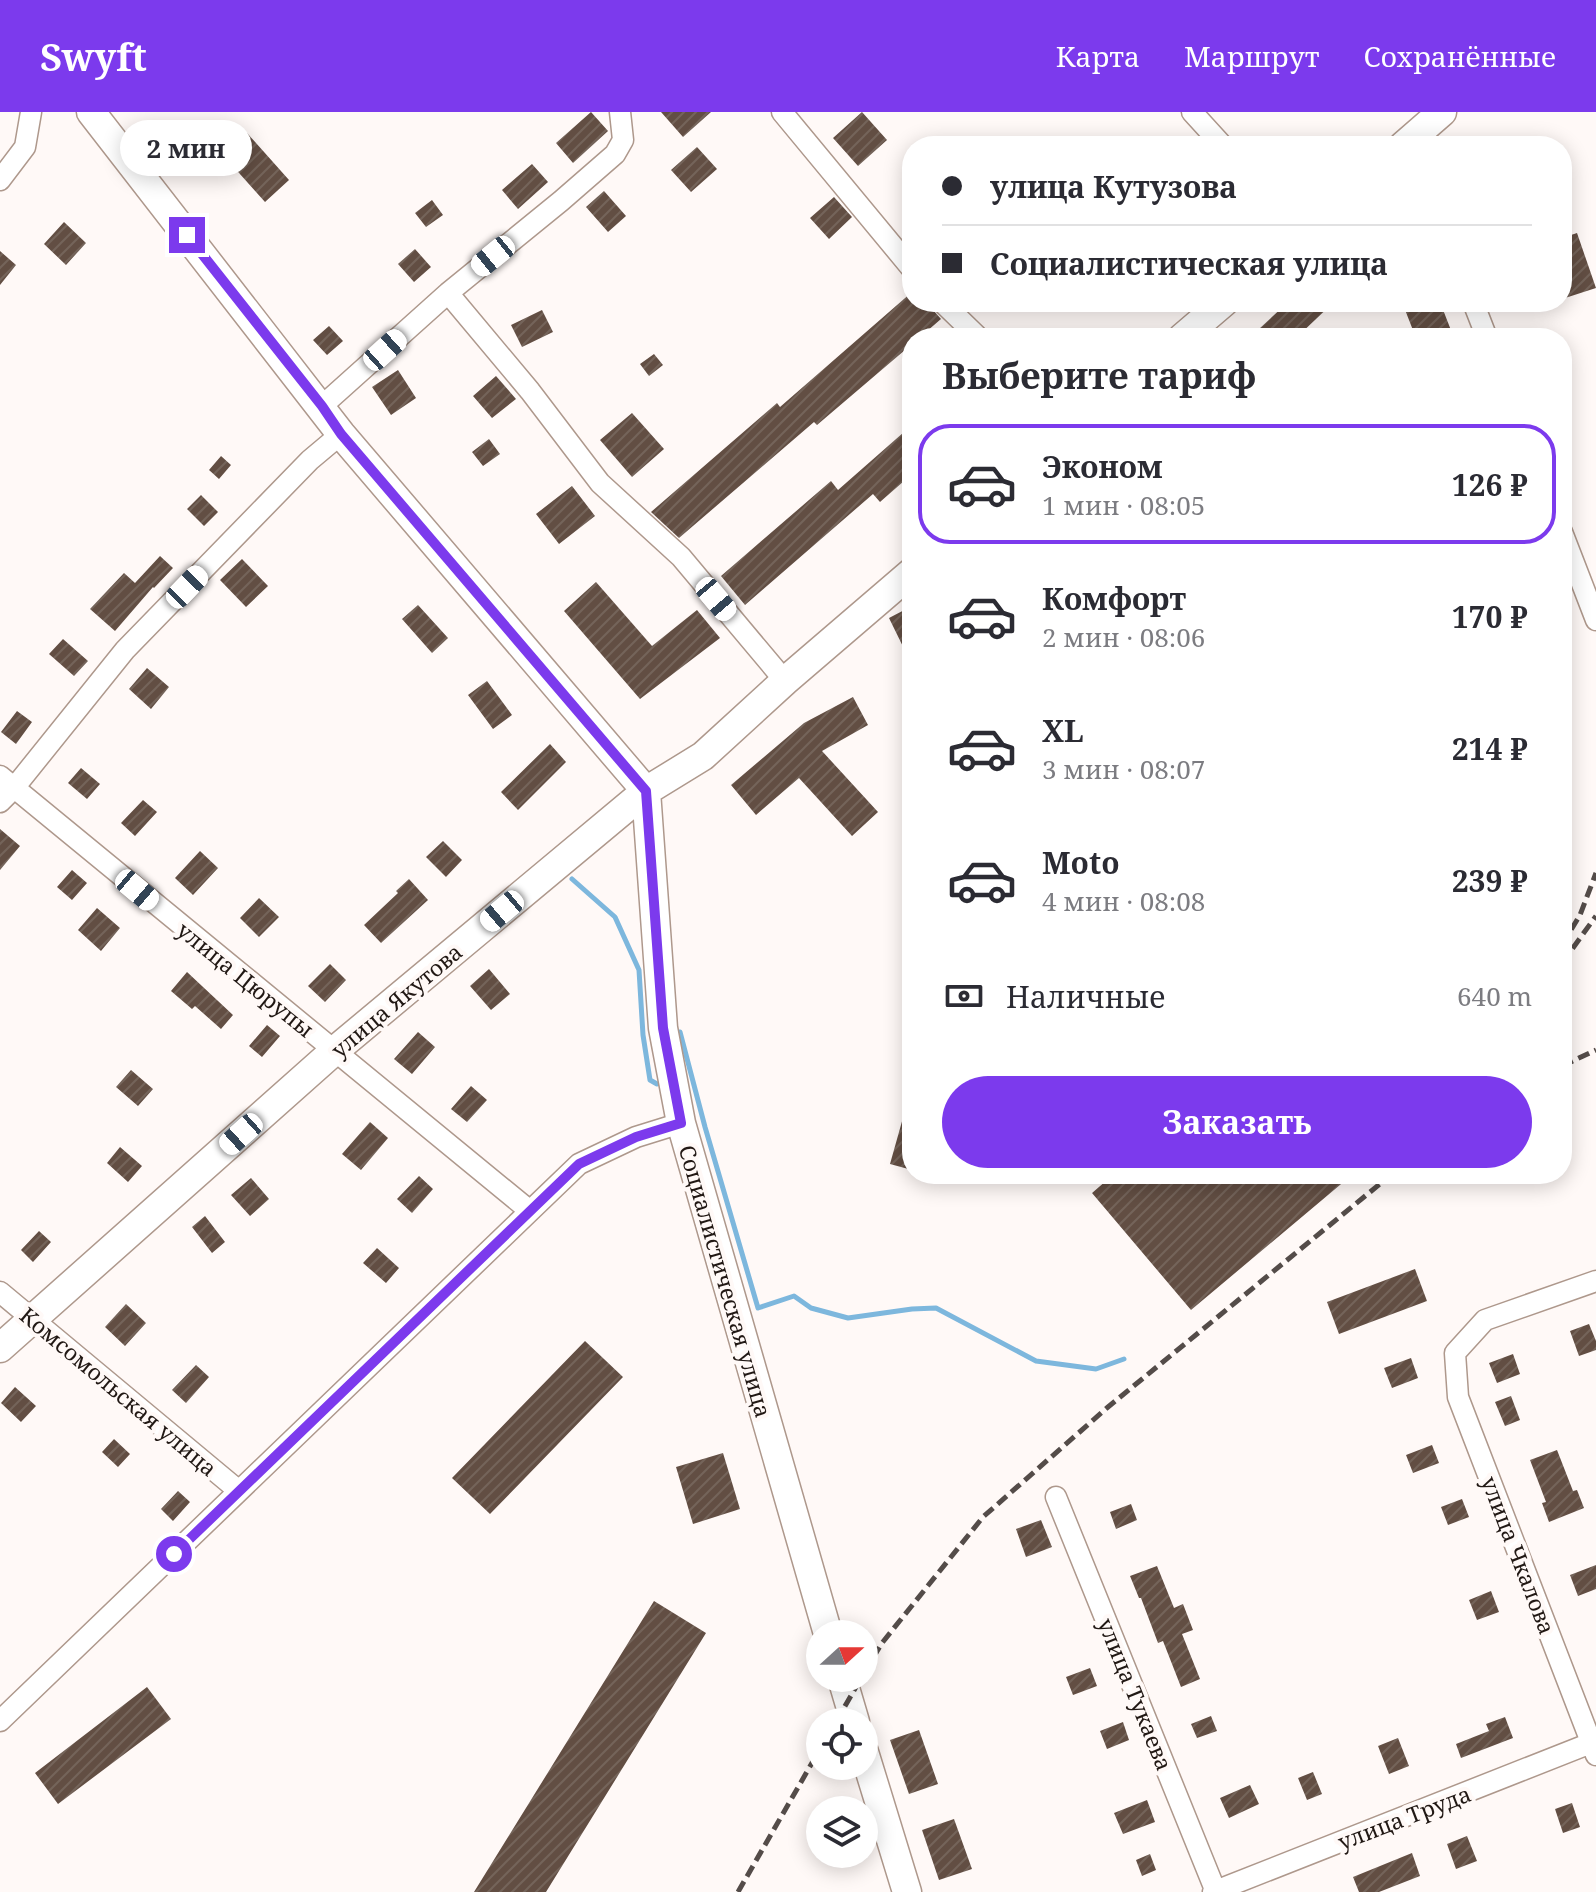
<!DOCTYPE html>
<html lang="ru">
<meta charset="utf-8">
<style>
body{margin:0;font-family:"Noto Serif",serif;background:#f7f7f7;color:#2b2b33;height:100vh;display:flex;flex-direction:column;font-size:30px;white-space:nowrap}
*{box-sizing:border-box;margin:0}
p{font-size:26px;color:#7c7c81}
.icon{flex:none;width:44px;height:44px;fill:none;stroke:currentColor;stroke-width:2;stroke-linecap:round;stroke-linejoin:round}
.map{position:relative;flex:1;overflow:hidden}
.drawer{position:absolute;left:902px;top:216px;width:670px;height:856px;display:flex;flex-direction:column;background:#fff;border-radius:32px;box-shadow:0 4px 20px #0003}
.drawer>*{flex:none}
.guide{position:absolute;left:902px;top:24px;width:670px;height:176px;border-radius:32px;box-shadow:0 4px 20px #0003;display:grid;align-content:center;height:176px;padding:0 40px;background:#fff}
.needle{width:52px;rotate:69deg}
.fabs{position:absolute;left:806px;top:1508px;display:grid;gap:16px}
.fabs a{display:grid;place-items:center;width:72px;height:72px;border-radius:50%;background:#fff;box-shadow:0 4px 20px #0003;font-size:40px}
.end{position:absolute;width:36px;height:36px;margin:-18px;border:10px solid #7c3aed;background:#fff;box-shadow:0 0 0 4px #fff}
.from{border-radius:50%}
.bubble{position:absolute;height:56px;border-radius:28px;background:#fff;box-shadow:0 4px 20px #0003;font-size:26px;font-weight:700;line-height:56px;text-align:center}
.car{position:absolute;width:24px;height:48px;margin:-24px -12px;border-radius:10px;box-shadow:0 0 6px 2px #0007;background:linear-gradient(#fff 24%,#345 0 40%,#fff 0 76%,#345 0 86%,#fff 0)}
.guide b{display:flex;align-items:center;gap:28px;height:76px;font-size:30px}
.guide b+b{border-top:2px solid #e1e1e2}
.guide i{width:20px;height:20px;background:#2b2b33}
ul{padding:0;list-style:none}
li{display:flex;align-items:center;gap:24px;height:120px;margin:0 16px 12px;padding:0 24px;border:4px solid transparent;border-radius:32px}
li div{flex:1}
li b{display:block;font-size:30px}
li em{font-style:normal;font-weight:700}
li.on{border-color:#7c3aed}
li>.icon{width:72px;height:72px;stroke-width:1.5}
h2{padding:0 40px;font-size:36px;line-height:96px}
.pay{display:flex;align-items:center;gap:20px;height:88px;padding:0 40px;font-size:30px}
.pay p{margin-inline-start:auto}
.button{display:flex;gap:16px;margin-top:auto;padding:16px 40px}
.button a{flex:1;height:92px;border-radius:48px;background:#7c3aed;color:#fff;font-size:32px;font-weight:700;line-height:92px;text-align:center}
header{display:flex;align-items:center;gap:48px;box-sizing:border-box;height:112px;padding:0 40px;background:#7c3aed;color:#fff}
header strong{font-size:38px}
nav{display:flex;gap:44px;margin-inline-start:auto;font-size:28px}
.map>svg:first-child{display:block}
.lines{fill:none;stroke-linecap:round;stroke-linejoin:round}
.stream{stroke:#7db7dd;stroke-width:5}
.building{fill:url(#building-hatch)}
.street-casing{stroke:#ae988c;stroke-width:23}
.secondary-casing{stroke:#ae988c;stroke-width:31}
.street{stroke:#fff;stroke-width:20}
.secondary{stroke:#fff;stroke-width:28}
.rail{stroke:#544c49;stroke-width:5;stroke-dasharray:12 6;stroke-linecap:butt}
.route{stroke:#7c3aed;stroke-width:10}
.labels{text-anchor:middle;dominant-baseline:central;stroke-width:8;stroke-linejoin:round;paint-order:stroke}
.street-label{font-size:22px;fill:#211814;stroke:#fff9f7}
</style>
<header>
<strong>Swyft</strong>
<nav><a>Карта</a><a>Маршрут</a><a>Сохранённые</a></nav>
</header>
<div class="map">
<svg width="1596" height="1780" viewBox="0 0 1596 1780">
<defs>
<pattern id="building-hatch" width="6" height="6" patternUnits="userSpaceOnUse" patternTransform="scale(2)"><rect width="6" height="6" fill="#624e43"/><path d="M-1 1l2-2M0 6l6-6M5 7l2-2" fill="none" stroke="#74645a"/></pattern>
</defs>
<rect width="100%" height="100%" fill="#fff9f7"/>
<g class="lines">
<path class="stream" d="M 572,767 L 615,805 L 639,858 L 643,923 L 650,968 L 657,972
M 680,920 L 705,1015 L 758,1196 L 794,1184 L 811,1196 L 848,1206 L 912,1197 L 936,1196 L 1036,1249 L 1096,1257 L 1124,1247"/>
</g>
<path class="building" d="M 591,0 L 608,19 L 573,51 L 556,31 Z
M 661,0 L 711,0 L 683,25 Z
M 862,0 L 887,28 L 858,54 L 833,26 Z
M 247,21 L 289,68 L 265,90 L 223,43 Z
M 697,35 L 717,57 L 691,80 L 671,58 Z
M 532,52 L 548,70 L 518,97 L 502,78 Z
M 604,79 L 626,104 L 608,120 L 586,95 Z
M 834,85 L 852,105 L 829,127 L 810,106 Z
M 432,88 L 443,103 L 426,115 L 415,101 Z
M 64,110 L 86,131 L 66,153 L 44,132 Z
M 1577,121 L 1596,176 L 1562,187 L 1562,126 Z
M 415,137 L 431,155 L 414,170 L 398,152 Z
M 0,139 L 16,153 L 0,173 Z
M 912,180 L 912,190 L 926,190 L 941,207 L 919,226 L 912,226 L 912,232 L 817,313 L 814,310 L 679,426 L 651,400 L 777,291 L 780,295 Z
M 1288,190 L 1334,190 L 1296,226 L 1268,226 L 1259,217 Z
M 1402,190 L 1440,190 L 1454,226 L 1416,226 Z
M 542,198 L 553,220 L 522,235 L 511,213 Z
M 329,214 L 343,229 L 327,243 L 313,228 Z
M 654,242 L 663,253 L 649,264 L 640,252 Z
M 398,258 L 416,286 L 391,303 L 372,275 Z
M 496,264 L 516,287 L 492,306 L 473,284 Z
M 632,301 L 664,337 L 632,365 L 600,328 Z
M 912,313 L 912,362 L 880,390 L 873,382 L 745,493 L 721,464 L 831,369 L 838,378 Z
M 489,327 L 500,342 L 483,354 L 472,340 Z
M 221,344 L 231,353 L 219,367 L 209,358 Z
M 572,374 L 595,404 L 559,432 L 536,402 Z
M 201,383 L 218,400 L 204,414 L 187,397 Z
M 160,444 L 173,456 L 154,476 L 153,475 L 115,519 L 90,497 L 124,461 L 135,471 Z
M 242,447 L 268,474 L 246,495 L 220,468 Z
M 596,470 L 652,534 L 697,498 L 720,526 L 640,587 L 564,499 Z
M 418,493 L 448,526 L 432,541 L 402,507 Z
M 912,494 L 912,553 L 889,506 Z
M 63,527 L 88,549 L 74,564 L 49,542 Z
M 147,556 L 169,575 L 151,597 L 129,577 Z
M 487,569 L 512,603 L 493,617 L 468,583 Z
M 853,585 L 868,613 L 822,639 L 878,700 L 852,724 L 799,666 L 756,703 L 731,673 L 804,611 Z
M 17,599 L 32,610 L 16,632 L 1,620 Z
M 550,632 L 566,650 L 518,698 L 501,680 Z
M 81,656 L 100,672 L 87,687 L 68,671 Z
M 143,688 L 157,700 L 135,724 L 121,711 Z
M 0,717 L 20,734 L 0,758 Z
M 443,729 L 462,748 L 446,765 L 426,745 Z
M 200,739 L 218,756 L 193,783 L 175,766 Z
M 72,758 L 87,771 L 72,788 L 57,775 Z
M 409,767 L 428,788 L 381,831 L 364,813 L 398,781 L 396,779 Z
M 259,786 L 279,805 L 259,825 L 240,806 Z
M 97,796 L 120,816 L 101,839 L 78,818 Z
M 330,852 L 346,868 L 325,890 L 308,874 Z
M 489,857 L 510,882 L 491,898 L 470,874 Z
M 187,860 L 233,903 L 221,917 L 195,894 L 192,897 L 171,879 Z
M 267,913 L 280,924 L 262,945 L 249,934 Z
M 418,920 L 435,935 L 412,962 L 394,947 Z
M 131,958 L 153,977 L 138,994 L 116,975 Z
M 471,974 L 487,988 L 467,1010 L 451,997 Z
M 908,988 L 912,988 L 912,1058 L 890,1052 Z
M 370,1010 L 388,1026 L 361,1058 L 342,1042 Z
M 120,1035 L 142,1054 L 128,1070 L 107,1051 Z
M 1114,1062 L 1353,1062 L 1191,1198 L 1092,1081 Z
M 419,1064 L 433,1077 L 412,1101 L 397,1087 Z
M 251,1066 L 269,1087 L 250,1104 L 231,1083 Z
M 205,1104 L 225,1130 L 212,1141 L 192,1115 Z
M 39,1119 L 51,1130 L 33,1150 L 21,1138 Z
M 377,1136 L 399,1156 L 386,1171 L 363,1151 Z
M 1415,1157 L 1427,1189 L 1339,1222 L 1327,1190 Z
M 126,1192 L 146,1211 L 125,1234 L 105,1215 Z
M 1589,1212 L 1596,1229 L 1596,1238 L 1579,1244 L 1570,1219 Z
M 585,1229 L 623,1265 L 490,1402 L 452,1366 Z
M 1513,1242 L 1520,1262 L 1497,1271 L 1489,1251 Z
M 1411,1246 L 1418,1266 L 1392,1276 L 1384,1256 Z
M 196,1253 L 209,1265 L 186,1291 L 172,1278 Z
M 15,1275 L 36,1294 L 21,1310 L 1,1291 Z
M 1511,1284 L 1520,1308 L 1505,1314 L 1495,1290 Z
M 114,1327 L 130,1342 L 118,1355 L 102,1340 Z
M 1432,1333 L 1439,1351 L 1413,1361 L 1406,1343 Z
M 1557,1338 L 1573,1379 L 1577,1378 L 1584,1396 L 1549,1410 L 1542,1391 L 1546,1390 L 1530,1348 Z
M 723,1341 L 740,1397 L 693,1412 L 676,1355 Z
M 178,1379 L 190,1390 L 173,1409 L 161,1397 Z
M 1462,1387 L 1469,1405 L 1448,1413 L 1441,1395 Z
M 1131,1392 L 1137,1408 L 1116,1417 L 1110,1400 Z
M 1041,1408 L 1052,1435 L 1026,1445 L 1016,1417 Z
M 1596,1453 L 1596,1477 L 1578,1484 L 1570,1463 Z
M 1157,1454 L 1174,1496 L 1183,1492 L 1193,1518 L 1182,1522 L 1200,1567 L 1181,1575 L 1163,1529 L 1158,1531 L 1141,1486 L 1139,1486 L 1130,1464 Z
M 1491,1479 L 1499,1500 L 1477,1508 L 1469,1488 Z
M 654,1489 L 706,1521 L 546,1780 L 474,1780 Z
M 1090,1556 L 1097,1574 L 1073,1583 L 1066,1565 Z
M 147,1575 L 171,1607 L 58,1692 L 35,1661 Z
M 1211,1604 L 1217,1619 L 1197,1626 L 1191,1612 Z
M 1505,1605 L 1513,1626 L 1461,1646 L 1456,1632 L 1489,1619 L 1486,1612 Z
M 1123,1610 L 1129,1628 L 1107,1637 L 1100,1619 Z
M 919,1618 L 938,1672 L 909,1682 L 890,1628 Z
M 1398,1626 L 1409,1654 L 1389,1662 L 1378,1634 Z
M 1313,1660 L 1322,1682 L 1307,1688 L 1298,1666 Z
M 1250,1673 L 1259,1692 L 1229,1706 L 1220,1686 Z
M 1147,1688 L 1155,1710 L 1123,1722 L 1114,1701 Z
M 1572,1691 L 1580,1715 L 1563,1721 L 1555,1697 Z
M 954,1707 L 972,1757 L 939,1768 L 922,1718 Z
M 1467,1724 L 1477,1749 L 1456,1757 L 1447,1732 Z
M 1412,1741 L 1420,1764 L 1379,1780 L 1359,1780 L 1353,1765 Z
M 1150,1742 L 1156,1758 L 1142,1764 L 1136,1748 Z"/>
<g class="lines">
<defs>
<path id="street" d="M 782,0 L 912,157
M 1192,0 L 1223,34
M 0,68 L 25,35 L 31,0
M 448,181 L 530,279 L 600,371 L 681,445 L 785,569
M 942,190 L 979,226
M 1473,190 L 1487,226
M 322,294 L 448,181 L 561,89 L 615,42 L 623,28 L 620,0
M 1562,420 L 1596,508
M 0,664 L 530,1099
M 0,690 L 14,676 L 125,538 L 310,348 L 341,322
M 1596,1169 L 1485,1208 L 1455,1241 L 1458,1285 L 1596,1643
M 0,1180 L 239,1379
M 1056,1385 L 1216,1780
M 0,1609 L 579,1052 L 636,1025 L 681,1011
M 1213,1780 L 1596,1629"/>
<path id="secondary" d="M 91,0 L 341,322 L 646,679 L 663,916 L 681,1011 L 828,1522
M 1403,34 L 1442,0
M 1182,226 L 1224,190
M 0,1236 L 333,940 L 646,679 L 703,644 L 785,569 L 912,460
M 842,1566 L 855,1610
M 864,1640 L 907,1780"/>
</defs>
<use href="#street" class="street-casing"/>
<use href="#secondary" class="secondary-casing"/>
<use href="#street" class="street"/>
<use href="#secondary" class="secondary"/>
<path class="rail" d="M 1562,833 L 1580,803 L 1596,761
M 1562,851 L 1596,804
M 1562,954 L 1596,938
M 864,1561 L 882,1531 L 983,1405 L 1108,1295 L 1392,1062
M 836,1610 L 861,1566
M 738,1780 L 820,1637"/>
</g>
<g class="lines">
<path class="route" d="M 174,1442 L 579,1052 L 636,1025 L 681,1011 L 663,916 L 646,679 L 341,322 L 322,294 L 187,123"/>
</g>
<g class="labels">
<g class="street-label">
<text transform="translate(246 867) rotate(39)">улица Цюрупы</text>
<text transform="translate(396 888) rotate(-40)">улица Якутова</text>
<text transform="translate(726 1169) rotate(74)">Социалистическая улица</text>
<text transform="translate(119 1279) rotate(40)">Комсомольская улица</text>
<text transform="translate(1519 1443) rotate(69)">улица Чкалова</text>
<text transform="translate(1136 1582) rotate(68)">улица Тукаева</text>
<text transform="translate(1404 1705) rotate(-21)">улица Труда</text>
</g>
</g>
</svg>
<div class="fabs">
<a><svg class="needle" viewBox="-14 -14 28 28"><path d="M0-13l5 13h-10z" fill="#e53935"/><path d="M0 13l5-13h-10z" fill="#7c7c81"/></svg></a>
<a><svg class="icon" aria-label="locate" viewBox="0 0 24 24"><circle cx="12" cy="12" r="6"/><path d="M12 2v4M12 18v4M2 12h4M18 12h4"/></svg></a>
<a><svg class="icon" aria-label="layers" viewBox="0 0 24 24"><path d="M12 4l9 5-9 5-9-5zM3 14l9 5 9-5"/></svg></a>
</div>
<i class="end from" style="left:174px;top:1442px"></i>
<i class="end" style="left:187px;top:123px"></i>
<div class="bubble" style="left:120px;top:8px;width:132px">2 мин</div>
<i class="car" style="left:493px;top:144px;rotate:231deg"></i>
<i class="car" style="left:385px;top:238px;rotate:48deg"></i>
<i class="car" style="left:187px;top:475px;rotate:44deg"></i>
<i class="car" style="left:716px;top:487px;rotate:140deg"></i>
<i class="car" style="left:137px;top:778px;rotate:130deg"></i>
<i class="car" style="left:502px;top:799px;rotate:230deg"></i>
<i class="car" style="left:241px;top:1022px;rotate:228deg"></i>
<div class="guide">
<b><i class="from"></i>улица Кутузова</b>
<b><i></i>Социалистическая улица</b>
</div>
<section class="drawer">
<h2>Выберите тариф</h2>
<ul>
<li class="on"><svg class="icon" aria-label="car" viewBox="0 0 24 24"><path d="M5 17H2v-5l4-1 3-4h7l3 4 3 1v5h-3M9 17h6M6 11h13"/><circle cx="7" cy="17" r="2"/><circle cx="17" cy="17" r="2"/></svg><div><b>Эконом</b><p>1 мин · 08:05</p></div><em>126 ₽</em></li>
<li><svg class="icon" aria-label="car" viewBox="0 0 24 24"><path d="M5 17H2v-5l4-1 3-4h7l3 4 3 1v5h-3M9 17h6M6 11h13"/><circle cx="7" cy="17" r="2"/><circle cx="17" cy="17" r="2"/></svg><div><b>Комфорт</b><p>2 мин · 08:06</p></div><em>170 ₽</em></li>
<li><svg class="icon" aria-label="car" viewBox="0 0 24 24"><path d="M5 17H2v-5l4-1 3-4h7l3 4 3 1v5h-3M9 17h6M6 11h13"/><circle cx="7" cy="17" r="2"/><circle cx="17" cy="17" r="2"/></svg><div><b>XL</b><p>3 мин · 08:07</p></div><em>214 ₽</em></li>
<li><svg class="icon" aria-label="car" viewBox="0 0 24 24"><path d="M5 17H2v-5l4-1 3-4h7l3 4 3 1v5h-3M9 17h6M6 11h13"/><circle cx="7" cy="17" r="2"/><circle cx="17" cy="17" r="2"/></svg><div><b>Moto</b><p>4 мин · 08:08</p></div><em>239 ₽</em></li>
</ul>
<div class="pay"><svg class="icon" aria-label="cash" viewBox="0 0 24 24"><path d="M3 7h18v10H3z"/><circle cx="12" cy="12" r="2"/></svg>Наличные<p>640 m</p></div>
<div class="button"><a>Заказать</a></div>
</section>
</div>
